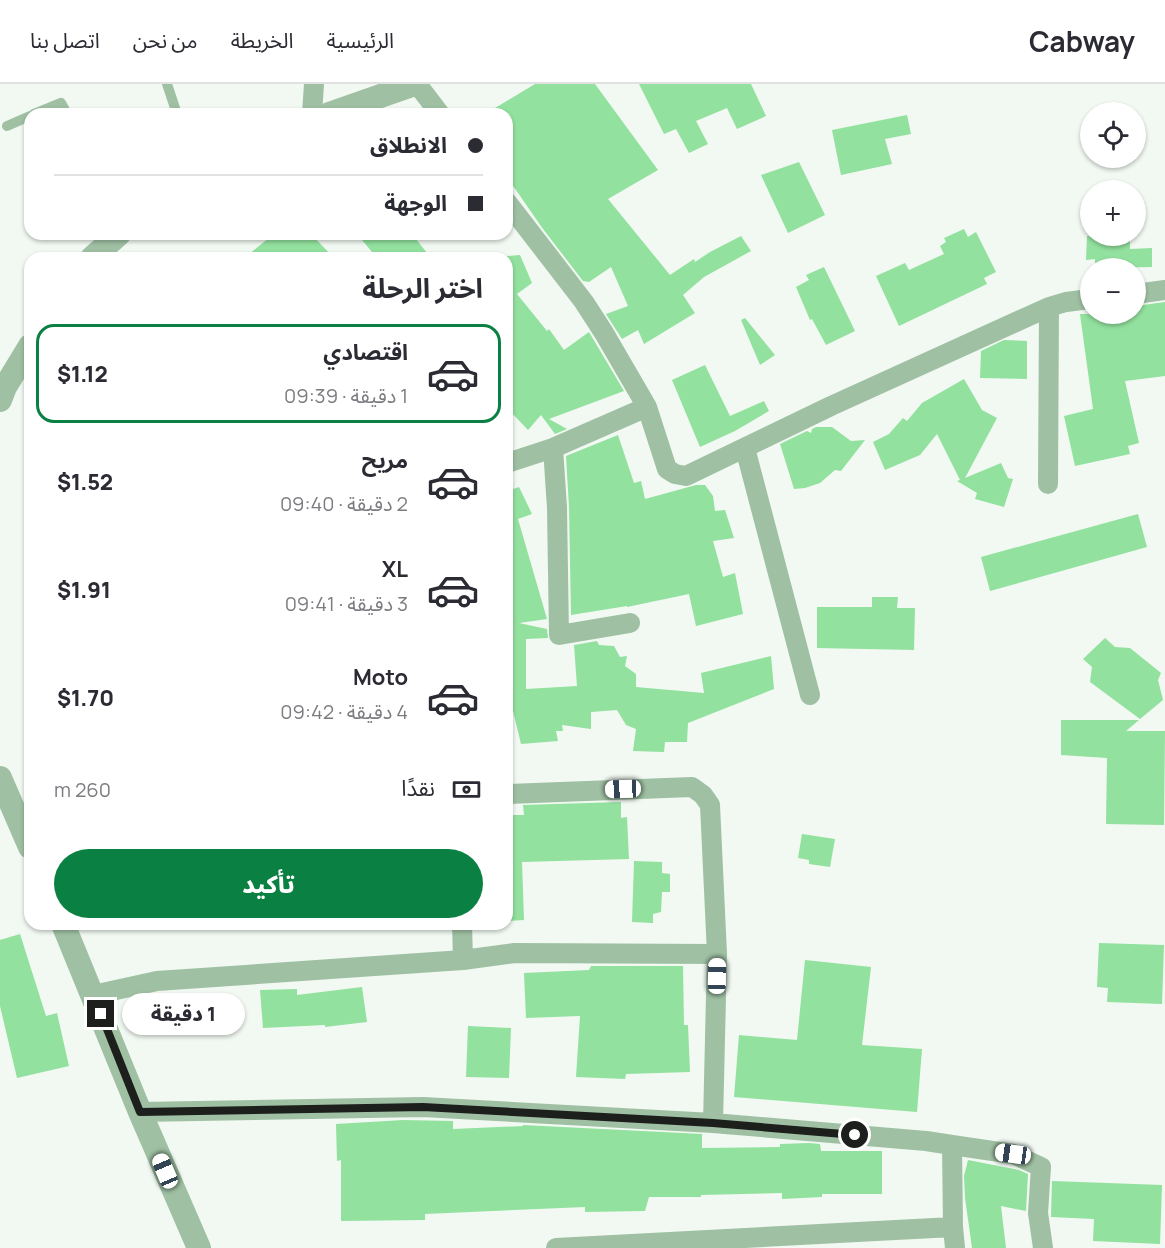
<!DOCTYPE html>
<html lang="ar">
<meta charset="utf-8">
<style>
body{margin:0;font-family:Manrope,"Noto Sans Arabic",sans-serif;background:#f2f2f3;color:#2b2b33;direction:rtl;height:100vh;display:flex;flex-direction:column;font-size:22px;white-space:nowrap}
*{box-sizing:border-box;margin:0}
p{font-size:20px;color:#7c7c81}
.icon{flex:none;width:33px;height:33px;fill:none;stroke:currentColor;stroke-width:2;stroke-linecap:round;stroke-linejoin:round}
.map{position:relative;flex:1;overflow:hidden;direction:ltr}
.panel{position:absolute;left:24px;top:168px;width:489px;height:678px;display:flex;flex-direction:column;background:#fff;border-radius:18px;box-shadow:0 2px 4px #0004;direction:rtl}
.panel>*{flex:none}
.guide{position:absolute;left:24px;top:24px;width:489px;height:132px;border-radius:18px;box-shadow:0 2px 4px #0004;direction:rtl;display:grid;align-content:center;height:132px;padding:0 30px;background:#fff}
.tools{position:absolute;left:1080px;top:18px;display:grid;gap:12px}
.tools a{display:grid;place-items:center;width:66px;height:66px;border-radius:50%;background:#fff;box-shadow:0 2px 4px #0004;font-size:30px}
.end{position:absolute;width:27px;height:27px;margin:-14px;border:8px solid #1c1f1c;background:#fff;box-shadow:0 0 0 3px #fff}
.from{border-radius:50%}
.bubble{position:absolute;height:42px;border-radius:21px;background:#fff;box-shadow:0 2px 4px #0004;font-size:20px;font-weight:800;line-height:42px;text-align:center;direction:rtl}
.car{position:absolute;width:18px;height:36px;margin:-18px -9px;border-radius:8px;box-shadow:0 0 4px 2px #0007;background:linear-gradient(#fff 24%,#345 0 40%,#fff 0 76%,#345 0 86%,#fff 0)}
.guide b{display:flex;align-items:center;gap:21px;height:57px;font-size:22px}
.guide b+b{border-top:2px solid #e1e1e2}
.guide i{width:15px;height:15px;background:#2b2b33}
ul{padding:0;list-style:none}
li{display:flex;align-items:center;gap:18px;height:99px;margin:0 12px 9px;padding:0 18px;border:3px solid transparent;border-radius:18px}
li div{flex:1}
li b{display:block;font-size:22px}
li em{font-style:normal;font-weight:800}
li.active{border-color:#0b8043}
li>.icon{width:54px;height:54px;stroke-width:1.5}
h2{padding:0 30px;font-size:27px;line-height:72px}
.pay{display:flex;align-items:center;gap:15px;height:66px;padding:0 30px;font-size:22px}
.pay p{margin-inline-start:auto}
.action{display:flex;gap:12px;margin-top:auto;padding:12px 30px}
.action a{flex:1;height:69px;border-radius:36px;background:#0b8043;color:#fff;font-size:24px;font-weight:800;line-height:69px;text-align:center}
header{display:flex;align-items:center;gap:36px;box-sizing:border-box;height:84px;padding:0 30px;background:#fff;border-bottom:2px solid #e1e1e2}
header strong{font-size:28px}
nav{display:flex;gap:33px;margin-inline-start:auto;font-size:21px}
.map>svg:first-child{display:block}
.building{fill:#92e19e}
.lines{fill:none;stroke-linecap:round;stroke-linejoin:round}
.service{stroke:#9fc0a3;stroke-width:10}
.minor{stroke:#9fc0a3;stroke-width:20}
.tertiary{stroke:#9fc0a3;stroke-width:24}
.route{stroke:#1c1f1c;stroke-width:8}
</style>
<header>
<strong>Cabway</strong>
<nav><a>الرئيسية</a><a>الخريطة</a><a>من نحن</a><a>اتصل بنا</a></nav>
</header>
<div class="map">
<svg width="1165" height="1164" viewBox="0 0 1165 1164">
<rect width="100%" height="100%" fill="#f1f9f2"/>
<path class="building" d="M 535,0 L 595,0 L 658,86 L 608,115 L 670,191 L 694,175 L 695,178 L 710,168 L 741,152 L 751,167 L 704,193 L 683,211 L 695,229 L 644,260 L 638,246 L 622,255 L 606,230 L 628,222 L 611,183 L 589,198 L 583,197 L 543,145 L 507,93 L 507,30 L 485,30 Z
M 639,0 L 751,0 L 766,32 L 737,45 L 727,24 L 696,37 L 708,60 L 689,69 L 676,45 L 664,50 Z
M 907,31 L 911,50 L 885,55 L 892,80 L 841,91 L 832,46 Z
M 799,78 L 825,131 L 788,149 L 761,91 Z
M 964,145 L 968,153 L 976,148 L 996,188 L 984,194 L 987,200 L 899,242 L 876,192 L 905,179 L 909,186 L 944,170 L 940,162 L 946,158 L 944,154 Z
M 274,150 L 311,150 L 334,174 L 244,174 Z
M 357,150 L 412,150 L 431,174 L 377,174 Z
M 1087,152 L 1130,152 L 1130,165 L 1152,164 L 1152,183 L 1095,184 L 1095,175 L 1086,176 Z
M 520,171 L 532,199 L 517,210 L 547,247 L 549,245 L 564,266 L 589,248 L 624,307 L 549,335 L 567,345 L 555,350 L 541,331 L 528,346 L 507,324 L 507,172 Z
M 824,183 L 855,247 L 826,261 L 812,235 L 810,236 L 796,203 L 809,196 L 806,191 Z
M 1165,218 L 1165,292 L 1125,297 L 1139,359 L 1128,362 L 1130,370 L 1075,382 L 1064,332 L 1093,325 L 1080,230 L 1136,230 L 1136,222 Z
M 745,234 L 775,271 L 760,281 L 741,236 Z
M 1004,256 L 1027,257 L 1027,295 L 980,294 L 981,267 Z
M 705,281 L 730,332 L 764,317 L 769,327 L 735,347 L 700,363 L 672,296 Z
M 964,295 L 982,326 L 997,334 L 965,394 L 1001,379 L 1008,394 L 1013,395 L 1004,423 L 975,415 L 977,409 L 957,397 L 960,396 L 937,350 L 920,371 L 885,386 L 873,358 L 889,350 L 903,334 L 907,337 L 922,319 Z
M 816,343 L 832,343 L 851,357 L 865,356 L 841,387 L 835,386 L 820,399 L 805,404 L 794,405 L 780,360 L 807,347 L 811,349 L 812,345 Z
M 618,351 L 634,399 L 641,397 L 645,415 L 696,401 L 705,401 L 713,412 L 715,427 L 725,426 L 734,454 L 713,457 L 723,493 L 735,489 L 743,530 L 696,542 L 689,510 L 627,523 L 627,522 L 571,531 L 569,423 L 566,372 Z
M 519,403 L 532,430 L 518,435 L 547,535 L 519,539 L 547,545 L 548,554 L 526,555 L 526,605 L 577,602 L 574,561 L 597,557 L 599,561 L 614,562 L 620,573 L 627,572 L 625,582 L 636,590 L 636,603 L 704,609 L 701,589 L 771,572 L 774,605 L 688,639 L 687,658 L 665,658 L 664,668 L 633,667 L 636,645 L 626,641 L 617,626 L 591,628 L 591,645 L 562,641 L 563,647 L 556,647 L 558,657 L 521,660 L 507,602 L 507,407 Z
M 1138,430 L 1147,463 L 990,507 L 981,473 Z
M 872,513 L 898,513 L 897,524 L 915,524 L 914,566 L 817,564 L 817,523 L 872,523 Z
M 1105,554 L 1115,563 L 1130,564 L 1161,589 L 1158,596 L 1163,616 L 1140,635 L 1090,598 L 1092,583 L 1083,575 Z
M 1061,636 L 1139,636 L 1126,647 L 1165,647 L 1164,741 L 1106,740 L 1107,674 L 1061,671 Z
M 621,718 L 621,734 L 627,733 L 629,775 L 522,778 L 524,836 L 507,837 L 507,731 L 524,731 L 523,721 Z
M 802,750 L 835,755 L 830,783 L 809,780 L 809,776 L 798,774 Z
M 634,777 L 662,778 L 662,789 L 670,790 L 670,808 L 662,808 L 661,828 L 653,830 L 653,839 L 632,838 Z
M 20,850 L 46,932 L 57,929 L 69,982 L 17,994 L 0,922 L 0,856 Z
M 1099,859 L 1164,861 L 1162,920 L 1107,918 L 1108,904 L 1097,903 Z
M 805,876 L 871,883 L 862,961 L 922,965 L 917,1028 L 734,1013 L 739,951 L 797,956 Z
M 591,882 L 683,882 L 684,941 L 688,941 L 690,988 L 626,990 L 625,995 L 576,993 L 580,932 L 526,934 L 524,889 L 589,886 Z
M 362,903 L 367,938 L 325,943 L 325,941 L 263,944 L 260,906 L 297,905 L 297,911 Z
M 468,942 L 511,944 L 509,994 L 466,993 Z
M 403,1036 L 453,1037 L 453,1045 L 523,1042 L 523,1041 L 702,1050 L 702,1064 L 780,1063 L 780,1060 L 809,1059 L 820,1060 L 821,1067 L 882,1067 L 882,1110 L 822,1110 L 822,1113 L 782,1115 L 782,1109 L 701,1111 L 701,1113 L 649,1113 L 645,1127 L 585,1128 L 585,1123 L 425,1130 L 425,1136 L 341,1137 L 341,1076 L 337,1077 L 336,1040 Z
M 968,1076 L 1019,1086 L 1028,1090 L 1026,1127 L 1001,1122 L 1006,1164 L 972,1164 L 965,1114 L 964,1092 Z
M 1052,1097 L 1162,1101 L 1160,1160 L 1093,1157 L 1094,1135 L 1051,1133 Z"/>
<g class="lines">
<path class="service" d="M 167,0 L 177,30
M 34,30 L 61,19 L 67,30
M 7,42 L 30,32"/>
<path class="minor" d="M 417,0 L 440,30
M 312,30 L 314,0
M 507,118 L 584,218 L 604,249 L 647,323 L 667,385 L 675,390 L 686,392 L 831,322 L 1049,223 L 1066,218 L 1090,215
M 1136,210 L 1165,206
M 553,364 L 557,424 L 559,551 L 630,539
M 745,364 L 810,611
M 507,379 L 553,364 L 647,323
M 1048,400 L 1049,223
M 507,710 L 692,703 L 703,711 L 710,721 L 717,870 L 713,1039
M 462,840 L 463,876
M 93,911 L 157,897 L 463,876 L 515,869 L 717,870
M 140,1028 L 423,1023 L 713,1039 L 926,1057 L 952,1061 L 953,1143 L 955,1164
M 952,1061 L 1013,1070 L 1041,1083 L 1038,1129 L 1043,1164
M 556,1164 L 953,1143"/>
<path class="tertiary" d="M 329,30 L 415,0
M 92,174 L 119,150
M 0,316 L 5,303 L 30,262
M 0,694 L 30,763
M 63,840 L 140,1028 L 199,1164"/>
</g>
<g class="lines">
<path class="route" d="M 101,930 L 140,1028 L 423,1023 L 713,1039 L 855,1051"/>
</g>
</svg>
<div class="tools">
<a><svg class="icon" aria-label="locate" viewBox="0 0 24 24"><circle cx="12" cy="12" r="6"/><path d="M12 2v4M12 18v4M2 12h4M18 12h4"/></svg></a>
<a>+</a>
<a>−</a>
</div>
<i class="end from" style="left:855px;top:1051px"></i>
<i class="end" style="left:101px;top:930px"></i>
<div class="bubble" style="left:122px;top:909px;width:123px">1 دقيقة</div>
<i class="car" style="left:623px;top:705px;rotate:268deg"></i>
<i class="car" style="left:717px;top:892px;rotate:1deg"></i>
<i class="car" style="left:1013px;top:1070px;rotate:278deg"></i>
<i class="car" style="left:165px;top:1087px;rotate:337deg"></i>
<div class="guide">
<b><i class="from"></i>الانطلاق</b>
<b><i></i>الوجهة</b>
</div>
<section class="panel">
<h2>اختر الرحلة</h2>
<ul>
<li class="active"><svg class="icon" aria-label="car" viewBox="0 0 24 24"><path d="M5 17H2v-5l4-1 3-4h7l3 4 3 1v5h-3M9 17h6M6 11h13"/><circle cx="7" cy="17" r="2"/><circle cx="17" cy="17" r="2"/></svg><div><b>اقتصادي</b><p>1 دقيقة · 09:39</p></div><em>$1.12</em></li>
<li><svg class="icon" aria-label="car" viewBox="0 0 24 24"><path d="M5 17H2v-5l4-1 3-4h7l3 4 3 1v5h-3M9 17h6M6 11h13"/><circle cx="7" cy="17" r="2"/><circle cx="17" cy="17" r="2"/></svg><div><b>مريح</b><p>2 دقيقة · 09:40</p></div><em>$1.52</em></li>
<li><svg class="icon" aria-label="car" viewBox="0 0 24 24"><path d="M5 17H2v-5l4-1 3-4h7l3 4 3 1v5h-3M9 17h6M6 11h13"/><circle cx="7" cy="17" r="2"/><circle cx="17" cy="17" r="2"/></svg><div><b>XL</b><p>3 دقيقة · 09:41</p></div><em>$1.91</em></li>
<li><svg class="icon" aria-label="car" viewBox="0 0 24 24"><path d="M5 17H2v-5l4-1 3-4h7l3 4 3 1v5h-3M9 17h6M6 11h13"/><circle cx="7" cy="17" r="2"/><circle cx="17" cy="17" r="2"/></svg><div><b>Moto</b><p>4 دقيقة · 09:42</p></div><em>$1.70</em></li>
</ul>
<div class="pay"><svg class="icon" aria-label="cash" viewBox="0 0 24 24"><path d="M3 7h18v10H3z"/><circle cx="12" cy="12" r="2"/></svg>نقدًا<p>260 m</p></div>
<div class="action"><a>تأكيد</a></div>
</section>
</div>
